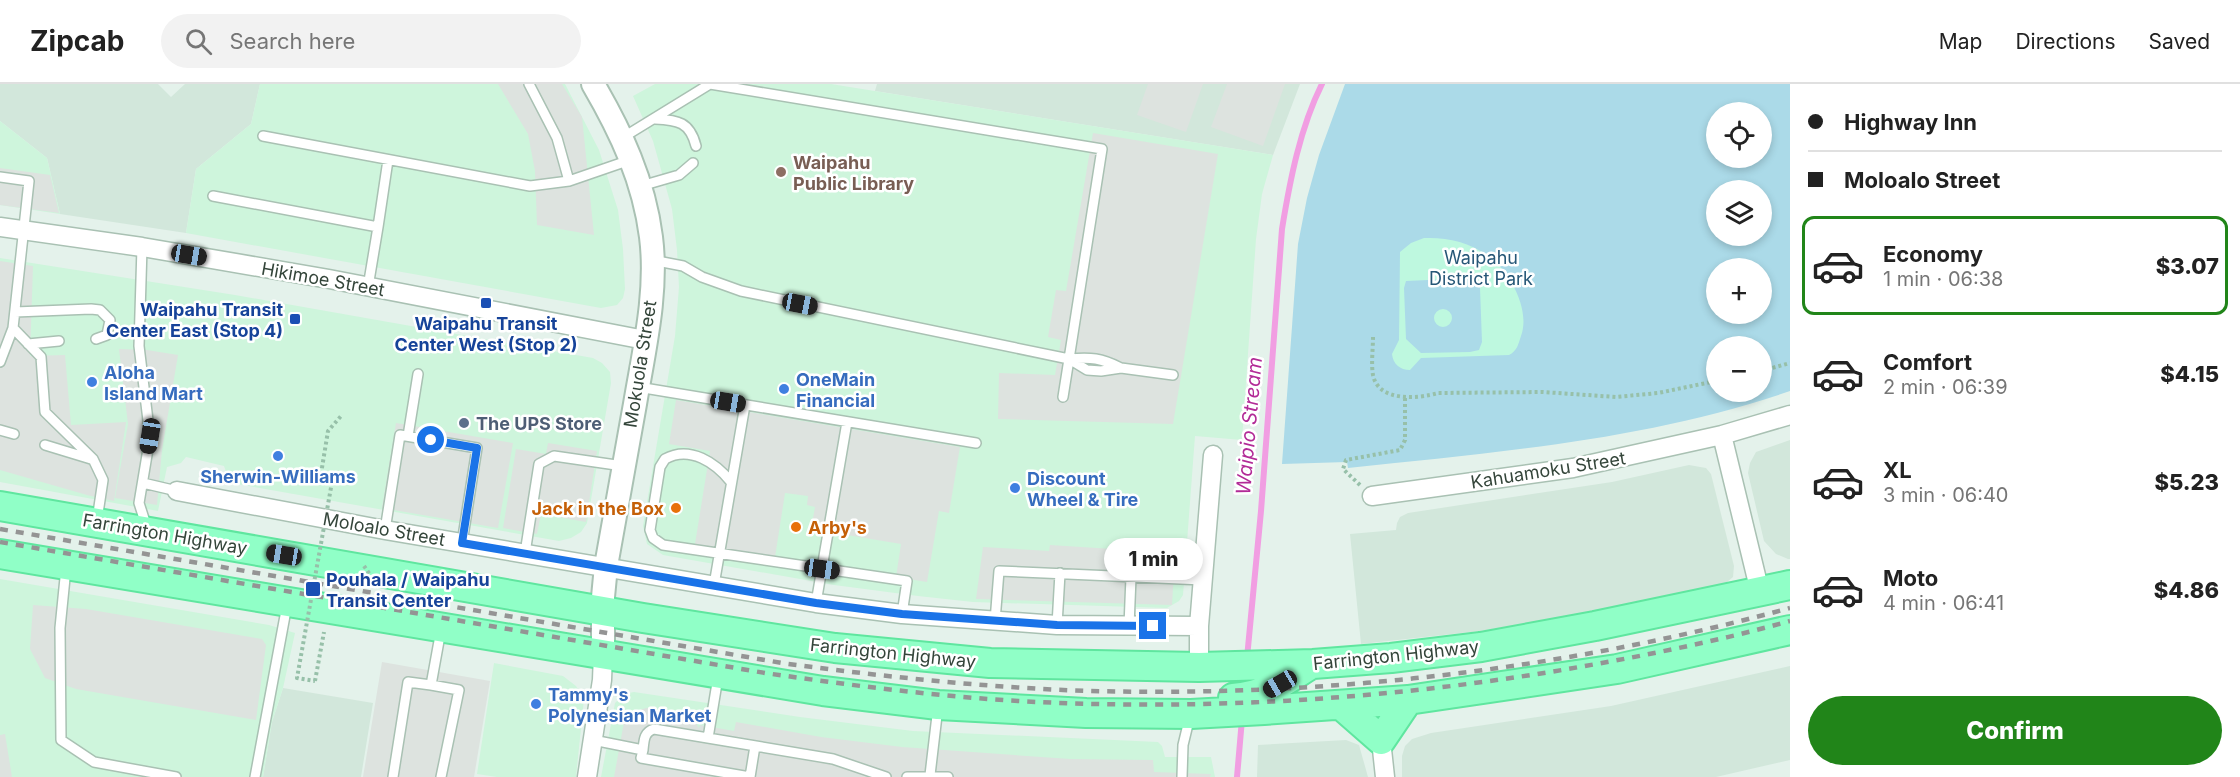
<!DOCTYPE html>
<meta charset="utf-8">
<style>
body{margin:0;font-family:Inter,sans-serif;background:#f2f2f2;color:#222;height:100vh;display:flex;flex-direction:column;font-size:22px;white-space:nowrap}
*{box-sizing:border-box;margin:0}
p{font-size:20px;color:#767676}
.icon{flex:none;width:33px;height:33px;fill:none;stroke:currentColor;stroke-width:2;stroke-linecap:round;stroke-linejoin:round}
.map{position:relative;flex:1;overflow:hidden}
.side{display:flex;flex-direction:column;background:#fff;width:450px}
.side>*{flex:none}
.top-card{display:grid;align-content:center;height:132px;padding:0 18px;background:#fff}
.buttons{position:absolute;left:1706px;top:18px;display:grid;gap:12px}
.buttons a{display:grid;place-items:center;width:66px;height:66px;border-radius:50%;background:#fff;box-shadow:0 3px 9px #0003;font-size:30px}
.end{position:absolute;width:27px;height:27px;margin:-14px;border:8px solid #1a73e8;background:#fff;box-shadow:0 0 0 3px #fff}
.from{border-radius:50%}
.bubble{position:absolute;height:42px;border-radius:21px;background:#fff;box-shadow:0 3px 9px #0003;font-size:20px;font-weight:800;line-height:42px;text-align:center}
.car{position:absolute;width:18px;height:36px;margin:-18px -9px;border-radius:8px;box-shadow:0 0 4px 2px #0007;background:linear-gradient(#222 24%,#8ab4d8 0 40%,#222 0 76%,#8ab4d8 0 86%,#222 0)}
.top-card b{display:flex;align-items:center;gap:21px;height:57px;font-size:22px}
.top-card b+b{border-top:2px solid #e0e0e0}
.top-card i{width:15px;height:15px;background:#222}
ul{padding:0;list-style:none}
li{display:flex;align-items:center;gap:18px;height:99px;margin:0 12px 9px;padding:0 6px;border:3px solid transparent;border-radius:12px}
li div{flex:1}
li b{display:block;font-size:22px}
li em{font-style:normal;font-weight:800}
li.selected{border-color:#218519}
li>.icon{width:54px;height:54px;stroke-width:1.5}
.action{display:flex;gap:12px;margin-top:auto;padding:12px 18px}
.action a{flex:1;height:69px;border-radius:36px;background:#218519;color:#fff;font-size:24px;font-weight:800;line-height:69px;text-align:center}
header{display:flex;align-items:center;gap:36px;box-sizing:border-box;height:84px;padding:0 30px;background:#fff;border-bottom:2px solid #e0e0e0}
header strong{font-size:28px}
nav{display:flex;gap:33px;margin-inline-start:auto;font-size:21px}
.search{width:420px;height:54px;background:#f2f2f2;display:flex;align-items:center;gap:15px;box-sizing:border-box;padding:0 21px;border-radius:33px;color:#767676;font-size:22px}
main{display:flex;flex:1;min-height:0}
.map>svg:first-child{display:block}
.residential{fill:#d2e7db}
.commercial{fill:#cef5dc}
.green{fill:#abdae8;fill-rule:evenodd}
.sand{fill:#bef8df;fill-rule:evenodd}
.parking{fill:#dde3df}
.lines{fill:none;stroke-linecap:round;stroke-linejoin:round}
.stream{stroke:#f19ee2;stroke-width:6}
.service-casing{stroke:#a9c1b3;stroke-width:12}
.minor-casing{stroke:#a9c1b3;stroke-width:21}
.tertiary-casing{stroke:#a9c1b3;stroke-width:26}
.primary-casing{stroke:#5fe69f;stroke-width:32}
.path{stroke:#97c0a9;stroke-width:4;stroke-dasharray:3 3;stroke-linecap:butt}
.service{stroke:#fff;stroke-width:9}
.minor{stroke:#fff;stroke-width:18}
.tertiary{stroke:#fff;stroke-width:22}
.primary{stroke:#90ffc7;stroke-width:28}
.rail{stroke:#949494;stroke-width:4.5;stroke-dasharray:8 8;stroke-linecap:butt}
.path-bridge{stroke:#97c0a9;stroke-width:4;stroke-dasharray:3 3;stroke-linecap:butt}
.route{stroke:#1a73e8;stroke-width:8}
.education-dot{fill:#8d6e63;stroke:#fff;stroke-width:2}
.transit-dot{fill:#1a4fb4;stroke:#fff;stroke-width:2}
.shop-dot{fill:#3f7fe0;stroke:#fff;stroke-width:2}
.service-dot{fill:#5c6f8a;stroke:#fff;stroke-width:2}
.food-dot{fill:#e8710a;stroke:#fff;stroke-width:2}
.labels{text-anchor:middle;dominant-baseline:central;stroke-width:5;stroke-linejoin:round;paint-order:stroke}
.education-label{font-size:18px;font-weight:bold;fill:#785e54;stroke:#fff;text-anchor:start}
.park-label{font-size:18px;fill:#265777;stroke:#fff}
.street-label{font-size:18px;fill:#34453a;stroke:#fff}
.transit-label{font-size:18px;font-weight:bold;fill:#164399;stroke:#fff;text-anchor:end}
.shop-label{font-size:18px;font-weight:bold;fill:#366cbe;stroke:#fff;text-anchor:start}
.service-label{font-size:18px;font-weight:bold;fill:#4e5e75;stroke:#fff;text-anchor:start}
.food-label{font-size:18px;font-weight:bold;fill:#c56008;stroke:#fff;text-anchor:end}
.water-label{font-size:20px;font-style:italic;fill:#b22b97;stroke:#fff}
</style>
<header>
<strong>Zipcab</strong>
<div class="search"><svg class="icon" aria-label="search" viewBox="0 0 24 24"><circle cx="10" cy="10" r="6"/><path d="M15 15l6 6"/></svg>Search here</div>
<nav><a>Map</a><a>Directions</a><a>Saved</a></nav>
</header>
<main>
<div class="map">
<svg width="1790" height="693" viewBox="0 0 1790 693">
<rect width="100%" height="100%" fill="#e4f2eb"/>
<path class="residential" d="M 0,0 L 158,0 L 171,13 L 185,0 L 260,0 L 251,40 L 196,85 L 186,149 L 60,130 L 47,74 L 0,37 Z
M 877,0 L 1300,0 L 1273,71 L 875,7 Z
M 1790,356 L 1790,475 L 1788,475 L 1776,470 L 1764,457 L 1748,389 L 1750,379 L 1756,368 Z
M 1689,381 L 1706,384 L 1711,390 L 1734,482 L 1733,493 L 1721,503 L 1560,534 L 1480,547 L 1361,560 L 1350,450 L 1396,446 L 1397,439 L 1400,433 L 1408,429 L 1612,398 Z
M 1790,582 L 1790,676 L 1716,693 L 1402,693 L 1402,672 L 1405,662 L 1412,655 L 1431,649 L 1611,622 Z
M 283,604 L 373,619 L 361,693 L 263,693 L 272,638 Z
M 1346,656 L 1359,661 L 1368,693 L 1257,693 L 1258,661 Z"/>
<path class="commercial" d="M 260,0 L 565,0 L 599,66 L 618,126 L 623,165 L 625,205 L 623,214 L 617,221 L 601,224 L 186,149 L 196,85 L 251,40 Z
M 655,0 L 831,0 L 1273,71 L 1262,110 L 1256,155 L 1242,356 L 1195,352 L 1183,511 L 1179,517 L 1167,524 L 973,518 L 918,512 L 834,501 L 663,471 L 647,460 L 643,442 L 675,252 L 679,203 L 677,166 L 672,125 L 653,57 L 633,12 Z
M 0,37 L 47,74 L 60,130 L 0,121 Z
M 0,174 L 235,211 L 593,274 L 602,279 L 610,288 L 611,299 L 587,439 L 581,448 L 571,454 L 559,457 L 237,400 L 229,396 L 224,382 L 186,373 L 181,379 L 167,383 L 158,427 L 0,398 Z
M 0,495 L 269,541 L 295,549 L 283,604 L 272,638 L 263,693 L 0,693 Z
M 494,579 L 563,592 L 576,602 L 584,615 L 576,693 L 497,693 L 477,690 Z
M 634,608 L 800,633 L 913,647 L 1158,658 L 1162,662 L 1165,673 L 1211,673 L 1215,693 L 601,693 L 615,619 L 624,610 Z"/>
<path class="green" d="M 1345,0 L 1790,0 L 1790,307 C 1648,356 1497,368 1348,384 L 1347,378 L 1282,380 L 1298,160 L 1307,114 L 1319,71 ZM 1716,28 L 1761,28 L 1761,74 L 1716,74 ZM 1716,106 L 1761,106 L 1761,152 L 1716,152 ZM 1716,184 L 1761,184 L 1761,230 L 1716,230 ZM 1716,262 L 1761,262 L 1761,308 L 1716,308 Z"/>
<path class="sand" d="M 1424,154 C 1446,153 1469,158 1487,171 C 1509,186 1531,225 1521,252 C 1518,261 1517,267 1509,271 L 1421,274 L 1410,286 C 1400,286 1393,280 1392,270 L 1399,256 L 1400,168 L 1411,159 ZM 1472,194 L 1476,196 L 1480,204 L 1482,258 L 1479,266 L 1470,268 L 1421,269 L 1406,255 L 1404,204 L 1406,197 Z
M1434 234a9 9 0 1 1 18 0a9 9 0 1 1-18 0Z"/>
<path class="parking" d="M 498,0 L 562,0 L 582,33 L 594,151 L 537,141 L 535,87 L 528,50 Z
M 1148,0 L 1203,0 L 1186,48 L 1137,31 Z
M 1227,0 L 1285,0 L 1263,62 L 1211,43 Z
M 1093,49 L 1218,70 L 1173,340 L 998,335 L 999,289 L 1055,291 L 1061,256 L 1048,253 L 1056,206 L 1066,207 Z
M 0,84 L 50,91 L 59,129 L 0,121 Z
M 0,177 L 33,182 L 30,272 L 65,271 L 71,341 L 126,338 L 114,417 L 87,411 L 0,386 Z
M 119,265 L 147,266 L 178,271 L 162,366 L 157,421 L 115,414 L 128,340 Z
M 676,316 L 960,363 L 949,429 L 939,427 L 927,498 L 896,493 L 901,460 L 811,445 L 815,423 L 807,421 L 808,412 L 785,409 L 775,473 L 695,460 L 710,367 L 669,360 Z
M 396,339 L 513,359 L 498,444 L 382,424 Z
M 548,359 L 597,367 L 586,438 L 541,430 L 537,450 L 503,444 L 516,365 L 546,370 Z
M 1050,461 L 1175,469 L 1172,521 L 976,515 L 983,463 L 1049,467 Z
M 33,521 L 86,525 L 262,555 L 266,561 L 256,636 L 76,605 L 45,594 L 30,565 Z
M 382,578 L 490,597 L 474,693 L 363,693 Z
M 646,624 L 691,632 L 699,644 L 700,641 L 734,647 L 736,638 L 821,653 L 902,663 L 1070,675 L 1153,676 L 1154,688 L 1211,690 L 1210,693 L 614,693 L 624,638 L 631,629 Z
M 5,650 L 12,693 L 0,693 L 0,651 Z"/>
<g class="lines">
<path class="stream" d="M 1247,574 L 1261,427 L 1282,145 C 1290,96 1300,44 1322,0
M 1237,693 L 1242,635"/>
<defs>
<path id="service" d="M 529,0 L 557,54 L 569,97
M 655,35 C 678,36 690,38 696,62
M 263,52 L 530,102 L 569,97 L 630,76
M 622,54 L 710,0 L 1102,65 L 1069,275 L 741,207 L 702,193 L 683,182 L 652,176
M 0,93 L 29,97 L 13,244 L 0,278
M 641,102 L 679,91 L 693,79
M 213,112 L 378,143 L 368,203
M 378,143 L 388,76
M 142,163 L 139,262 L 150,353 L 139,419 L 147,444
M 15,228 L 91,225 L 100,226 L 110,236 L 107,251 L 96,255
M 13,244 L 41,273 L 45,328 L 93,375 L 103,396 L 97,436
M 28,260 L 59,257
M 1069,275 L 1087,286 L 1101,287 L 1121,284 L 1173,291
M 1069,275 C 1091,273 1101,274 1121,284
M 638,303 L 976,359
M 1063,313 L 1069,275
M 0,346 L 14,350
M 408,352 L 418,290
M 45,361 L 91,375
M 731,398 C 716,379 690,361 665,375 L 660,383 L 650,446 L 653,454 L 663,461 L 907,497 L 902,530
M 143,399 L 177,407
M 385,446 L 400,351 L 477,364 L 462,459
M 525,469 L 539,380 L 554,372 L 623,382
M 66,484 L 60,544 L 61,656 L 94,678 L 176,693
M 714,501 L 745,321
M 816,519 L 847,338
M 995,537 L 999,487 L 1203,496
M 1057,541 L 1060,489
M 1129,542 L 1131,493
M 431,601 L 459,606 L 441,693
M 708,654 L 718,593
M 593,656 L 643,666 L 641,674 L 750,693 L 755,662
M 643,666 C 644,656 644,648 654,645 L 833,675 L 886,693
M 930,691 L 938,623
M 255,693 L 287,521
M 393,693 L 408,598 L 431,601 L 441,546
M 907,693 L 948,693
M 1182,693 L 1183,661 L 1190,632"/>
<path id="minor" d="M 0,143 L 142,163 L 329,195 L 645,256
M 1722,351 L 1760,508
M 177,407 L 385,446 L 816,519 L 902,530 L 1057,541 L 1199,542
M 1372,412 L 1573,384 L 1722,351 L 1790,331
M 1199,583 L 1199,542 L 1213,371
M 1381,656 L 1385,693
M 587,693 L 602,596 L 603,570"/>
<path id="tertiary" d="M 593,0 C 621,48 644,97 651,153 C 658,208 644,266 635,320 C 625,374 616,428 606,482 L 603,513 L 603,570"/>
<path id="primary" d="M 0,422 L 643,534 L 835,564 L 990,579 L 1199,583 L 1313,580 L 1391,574 L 1481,563 L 1595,542 L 1790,501
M 0,470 L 823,607 L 938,621 L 1086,629 L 1191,630 L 1264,626 L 1408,616 L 1617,585 L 1790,546
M 1233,614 C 1268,611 1281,599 1310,581
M 1341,621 L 1381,656 L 1408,616"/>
</defs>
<use href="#service" class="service-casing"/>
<use href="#minor" class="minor-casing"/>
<use href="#tertiary" class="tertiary-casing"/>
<use href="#primary" class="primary-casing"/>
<path class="path" d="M 1373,253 C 1373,265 1371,280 1373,291 C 1378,318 1418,315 1438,309 L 1543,308 L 1616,313 L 1658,309 L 1716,297
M 1761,287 L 1790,279
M 314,395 L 320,396 L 328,347 L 341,332
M 1360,401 L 1343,385 L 1346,376 L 1400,366 L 1405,356 L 1405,312
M 315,597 L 324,548"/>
<use href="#service" class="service"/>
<use href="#minor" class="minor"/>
<use href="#tertiary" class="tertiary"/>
<use href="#primary" class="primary"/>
<path class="rail" d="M 0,445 L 788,580 C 889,593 990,604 1091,607 C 1326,613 1564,586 1790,524
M 0,458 L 765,589 C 849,601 933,612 1018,617 C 1200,627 1382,616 1562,586 C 1638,573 1715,558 1790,537"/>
<path class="path-bridge" d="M 314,395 L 332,398 L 297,594 L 315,597
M 364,482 L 371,492"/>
</g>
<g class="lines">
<path class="route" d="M 431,356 L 477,364 L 462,459 L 816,519 L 902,530 L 1057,541 L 1153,542"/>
</g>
<circle class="education-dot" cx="781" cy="88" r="6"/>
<g class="transit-dot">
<rect x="480" y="213" width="12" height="12" rx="3"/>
<rect x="289" y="229" width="12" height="12" rx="3"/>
<rect x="305" y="497" width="16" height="16" rx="3"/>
</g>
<g class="shop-dot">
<circle cx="92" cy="298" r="6"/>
<circle cx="784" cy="305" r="6"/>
<circle cx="278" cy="372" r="6"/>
<circle cx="1015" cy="404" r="6"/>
<circle cx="536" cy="620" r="6"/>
</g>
<circle class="service-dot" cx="464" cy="339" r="6"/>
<g class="food-dot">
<circle cx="676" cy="424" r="6"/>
<circle cx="796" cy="443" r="6"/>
</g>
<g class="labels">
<g class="education-label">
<text x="793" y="78">Waipahu<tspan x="793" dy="21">Public Library</tspan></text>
</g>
<g class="park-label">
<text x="1481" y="173">Waipahu<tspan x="1481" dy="21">District Park</tspan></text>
</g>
<g class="street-label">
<text transform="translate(323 195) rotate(10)">Hikimoe Street</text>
<text transform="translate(640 280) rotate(-81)">Mokuola Street</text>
<text transform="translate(1548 386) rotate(-9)">Kahuamoku Street</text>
<text transform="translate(384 445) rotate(10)">Moloalo Street</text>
<text transform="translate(165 450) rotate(10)">Farrington Highway</text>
<text transform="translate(893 569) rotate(6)">Farrington Highway</text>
<text transform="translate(1396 571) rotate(-6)">Farrington Highway</text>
</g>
<g class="transit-label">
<text x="283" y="225">Waipahu Transit<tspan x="283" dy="21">Center East (Stop 4)</tspan></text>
<text x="486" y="239" text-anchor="middle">Waipahu Transit<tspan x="486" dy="21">Center West (Stop 2)</tspan></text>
<text x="326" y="495" text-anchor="start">Pouhala / Waipahu<tspan x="326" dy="21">Transit Center</tspan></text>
</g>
<g class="shop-label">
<text x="104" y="288">Aloha<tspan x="104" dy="21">Island Mart</tspan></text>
<text x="796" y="295">OneMain<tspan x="796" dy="21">Financial</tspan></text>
<text x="278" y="392" text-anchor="middle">Sherwin-Williams</text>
<text x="1027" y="394">Discount<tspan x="1027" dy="21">Wheel &amp; Tire</tspan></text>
<text x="548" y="610">Tammy's<tspan x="548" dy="21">Polynesian Market</tspan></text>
</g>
<g class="service-label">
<text x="476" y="339">The UPS Store</text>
</g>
<g class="food-label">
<text x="664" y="424">Jack in the Box</text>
<text x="808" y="443" text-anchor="start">Arby's</text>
</g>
<g class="water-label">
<text transform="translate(1249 342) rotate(-85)">Waipio Stream</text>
</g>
</g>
</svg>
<div class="buttons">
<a><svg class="icon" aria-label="locate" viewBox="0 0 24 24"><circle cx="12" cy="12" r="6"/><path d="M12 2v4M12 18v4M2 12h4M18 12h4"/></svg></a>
<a><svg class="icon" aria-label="layers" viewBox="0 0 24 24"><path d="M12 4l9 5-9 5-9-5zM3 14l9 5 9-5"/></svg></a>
<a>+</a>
<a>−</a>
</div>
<i class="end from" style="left:431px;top:356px"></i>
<i class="end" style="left:1153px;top:542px"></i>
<div class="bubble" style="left:1104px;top:454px;width:99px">1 min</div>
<i class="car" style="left:189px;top:171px;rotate:100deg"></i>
<i class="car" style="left:800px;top:220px;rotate:101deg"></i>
<i class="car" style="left:728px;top:318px;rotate:99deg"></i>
<i class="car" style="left:150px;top:352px;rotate:189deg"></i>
<i class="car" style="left:284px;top:471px;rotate:280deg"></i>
<i class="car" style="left:822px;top:485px;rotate:98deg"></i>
<i class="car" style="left:1280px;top:600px;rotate:240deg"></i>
</div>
<section class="side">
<div class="top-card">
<b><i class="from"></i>Highway Inn</b>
<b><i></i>Moloalo Street</b>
</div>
<ul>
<li class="selected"><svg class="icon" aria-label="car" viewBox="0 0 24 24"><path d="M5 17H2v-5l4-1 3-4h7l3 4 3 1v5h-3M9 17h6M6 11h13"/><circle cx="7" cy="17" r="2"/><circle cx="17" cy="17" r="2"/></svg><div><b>Economy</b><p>1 min · 06:38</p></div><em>$3.07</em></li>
<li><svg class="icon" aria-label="car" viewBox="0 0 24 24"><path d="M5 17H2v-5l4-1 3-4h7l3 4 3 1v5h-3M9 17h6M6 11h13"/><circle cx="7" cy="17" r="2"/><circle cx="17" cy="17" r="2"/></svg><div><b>Comfort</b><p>2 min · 06:39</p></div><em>$4.15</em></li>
<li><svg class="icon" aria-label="car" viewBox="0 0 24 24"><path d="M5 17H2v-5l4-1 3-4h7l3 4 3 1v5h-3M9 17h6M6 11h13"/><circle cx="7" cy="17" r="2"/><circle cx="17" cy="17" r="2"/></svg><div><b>XL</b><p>3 min · 06:40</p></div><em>$5.23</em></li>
<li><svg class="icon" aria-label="car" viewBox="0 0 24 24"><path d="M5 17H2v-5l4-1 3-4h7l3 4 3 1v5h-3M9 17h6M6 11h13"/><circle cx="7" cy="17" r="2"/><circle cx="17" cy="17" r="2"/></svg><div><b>Moto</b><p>4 min · 06:41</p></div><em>$4.86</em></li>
</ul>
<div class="action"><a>Confirm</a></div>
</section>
</main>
